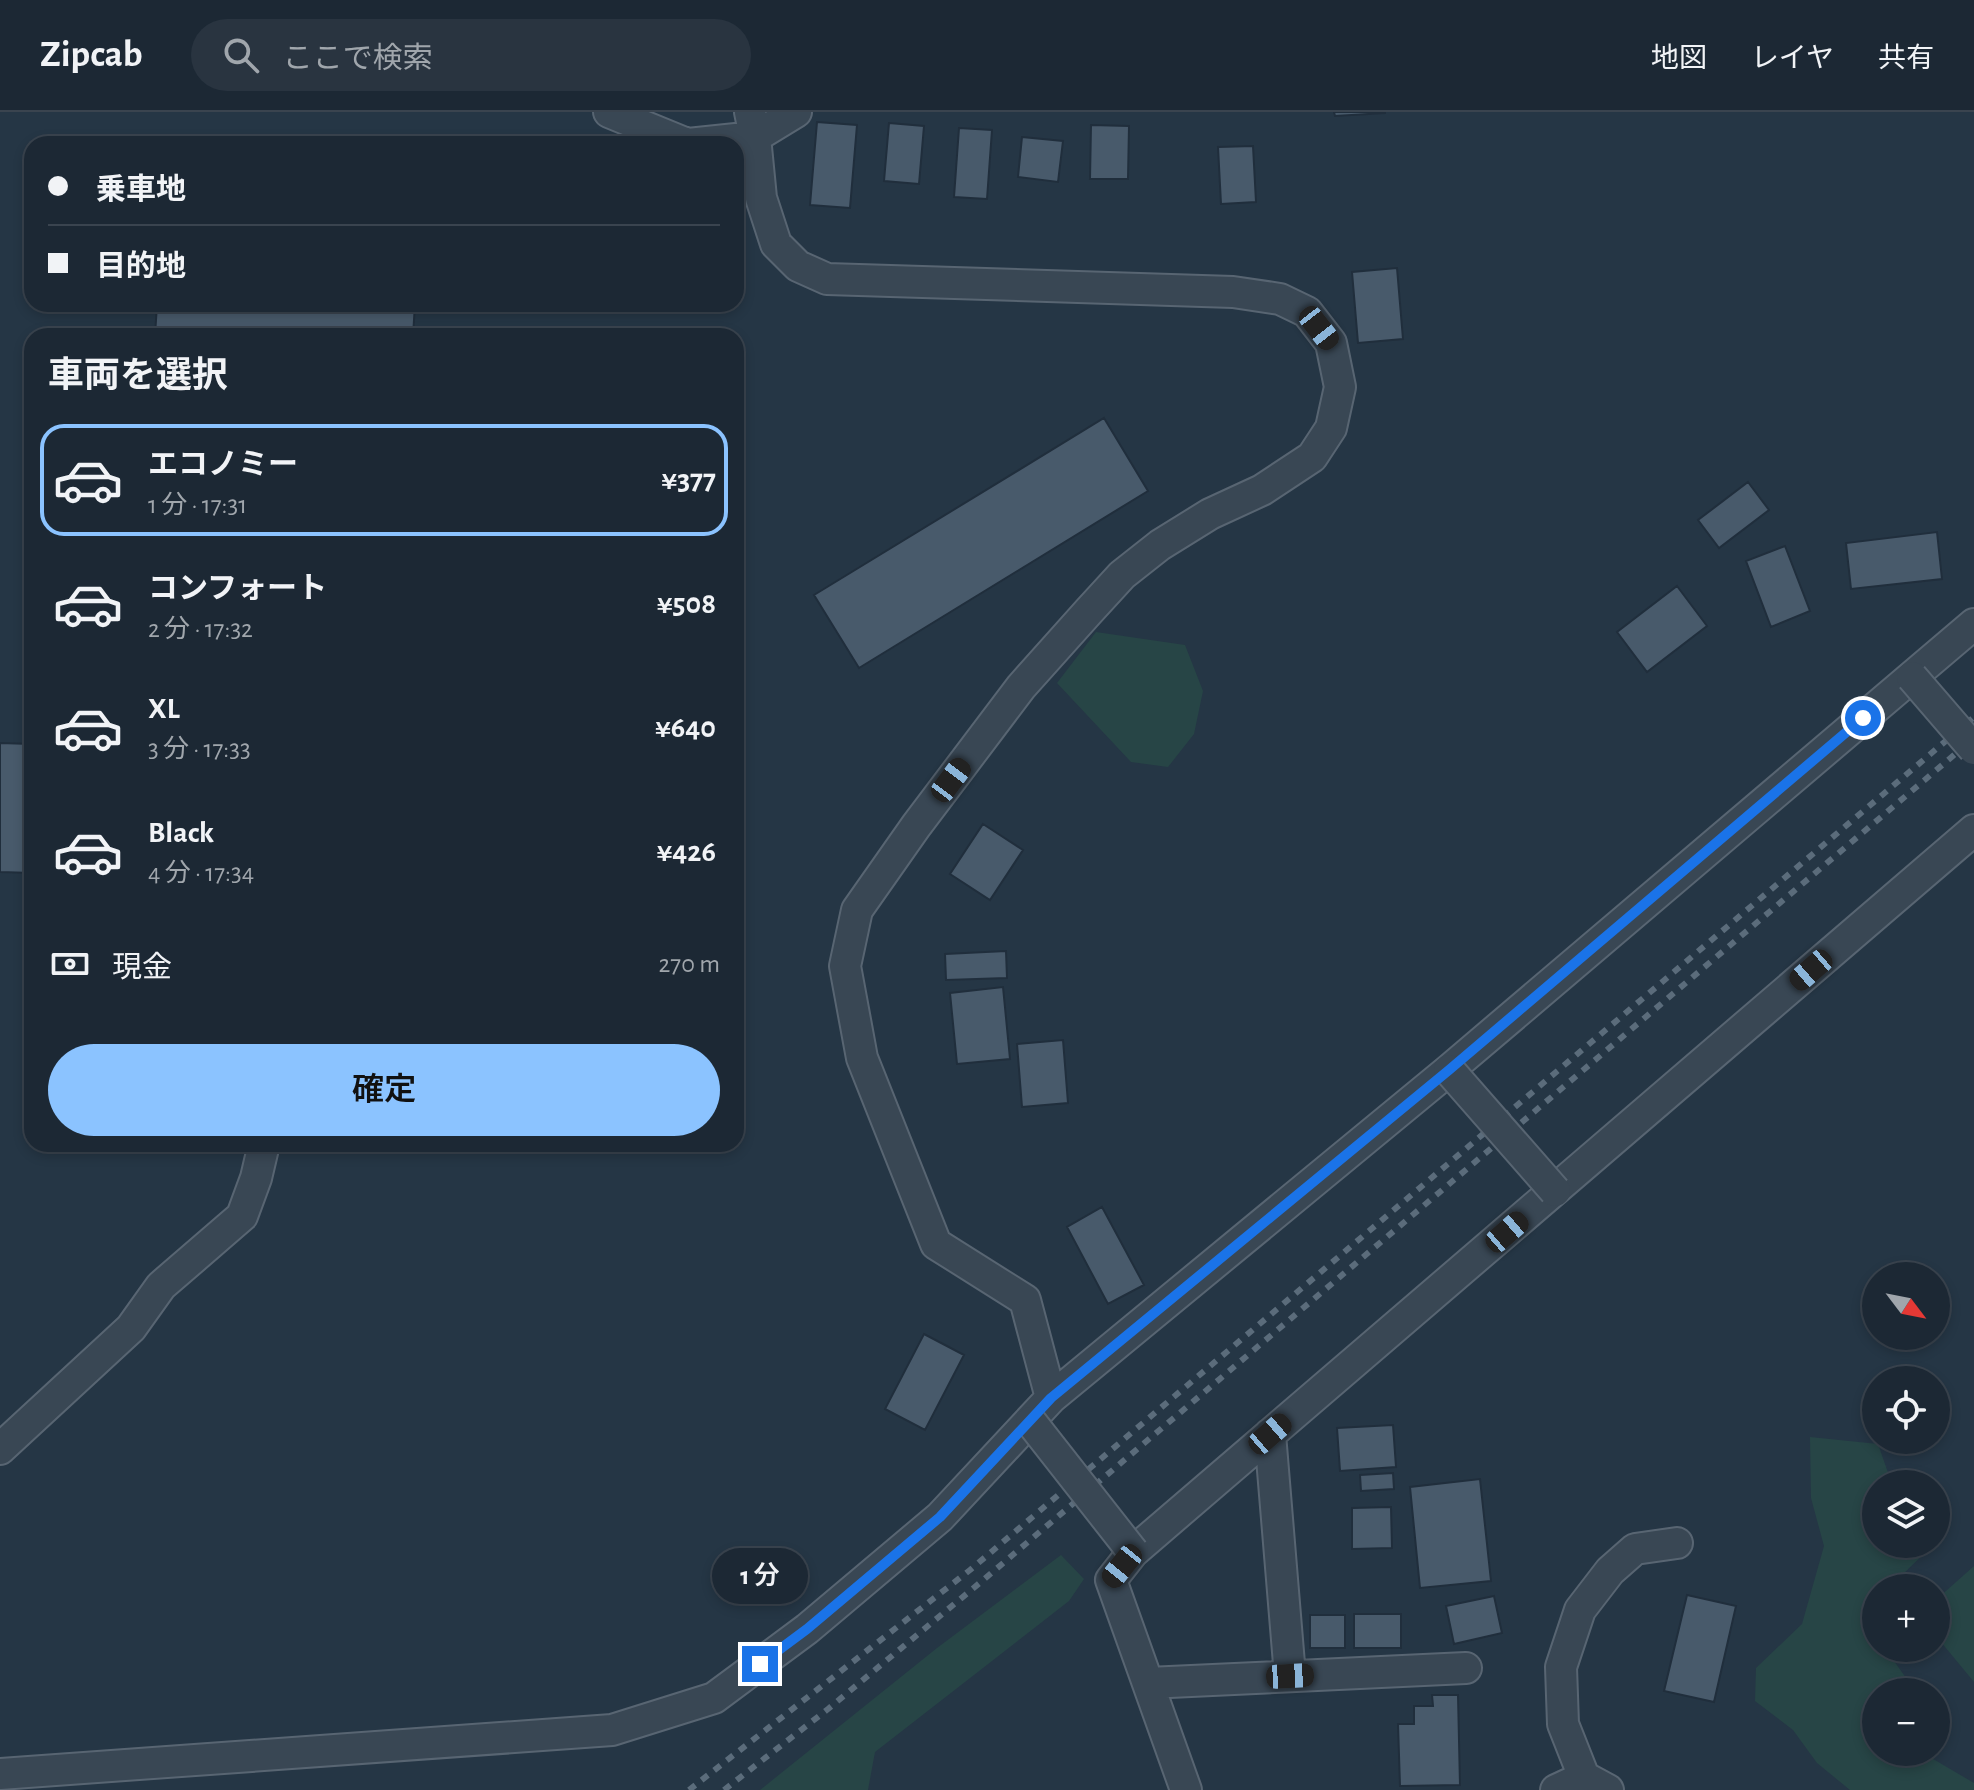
<!DOCTYPE html>
<html lang="ja">
<meta charset="utf-8">
<style>
body{margin:0;font-family:"Alegreya Sans","Noto Sans JP",sans-serif;background:#293440;color:#f1f3f6;height:100vh;display:flex;flex-direction:column;font-size:30px;white-space:nowrap}
*{box-sizing:border-box;margin:0}
p{font-size:26px;color:#a0a6ac}
.icon{flex:none;width:44px;height:44px;fill:none;stroke:currentColor;stroke-width:2;stroke-linecap:round;stroke-linejoin:round}
.map{position:relative;flex:1;overflow:hidden}
.details{position:absolute;left:24px;top:216px;width:720px;height:824px;display:flex;flex-direction:column;background:#1c2834;border-radius:24px;box-shadow:0 4px 12px #0003,0 0 0 2px #3a444f}
.details>*{flex:none}
.banner{position:absolute;left:24px;top:24px;width:720px;height:176px;border-radius:24px;box-shadow:0 4px 12px #0003,0 0 0 2px #3a444f;display:grid;align-content:center;height:176px;padding:0 24px;background:#1c2834}
.needle{width:52px;rotate:122deg}
.tools{position:absolute;left:1862px;top:1150px;display:grid;gap:16px}
.tools a{display:grid;place-items:center;width:88px;height:88px;border-radius:50%;background:#1c2834;box-shadow:0 4px 12px #0003,0 0 0 2px #3a444f;font-size:40px}
.end{position:absolute;width:36px;height:36px;margin:-18px;border:10px solid #1a73e8;background:#fff;box-shadow:0 0 0 4px #fff}
.from{border-radius:50%}
.bubble{position:absolute;height:56px;border-radius:28px;background:#1c2834;box-shadow:0 4px 12px #0003,0 0 0 2px #3a444f;font-size:26px;font-weight:600;line-height:56px;text-align:center}
.car{position:absolute;width:24px;height:48px;margin:-24px -12px;border-radius:10px;box-shadow:0 0 6px 2px #0007;background:linear-gradient(#222 24%,#8ab4d8 0 40%,#222 0 76%,#8ab4d8 0 86%,#222 0)}
.banner b{display:flex;align-items:center;gap:28px;height:76px;font-size:30px}
.banner b+b{border-top:2px solid #3a444f}
.banner i{width:20px;height:20px;background:#f1f3f6}
ul{padding:0;list-style:none}
li{display:flex;align-items:center;gap:24px;height:112px;margin:0 16px 12px;padding:0 8px;border:4px solid transparent;border-radius:24px}
li div{flex:1}
li b{display:block;font-size:30px}
li em{font-style:normal;font-weight:600}
li.selected{border-color:#8bc3ff}
li>.icon{width:72px;height:72px;stroke-width:1.5}
h2{padding:0 24px;font-size:36px;line-height:96px}
.pay{display:flex;align-items:center;gap:20px;height:88px;padding:0 24px;font-size:30px}
.pay p{margin-inline-start:auto}
.button{display:flex;gap:16px;margin-top:auto;padding:16px 24px}
.button a{flex:1;height:92px;border-radius:48px;background:#8bc3ff;color:#111;font-size:32px;font-weight:600;line-height:92px;text-align:center}
header{display:flex;align-items:center;gap:48px;box-sizing:border-box;height:112px;padding:0 40px;background:#1c2834;border-bottom:2px solid #3a444f}
header strong{font-size:38px}
nav{display:flex;gap:44px;margin-inline-start:auto;font-size:28px}
.search{width:560px;height:72px;background:#293440;display:flex;align-items:center;gap:20px;box-sizing:border-box;padding:0 28px;border-radius:44px;color:#a0a6ac;font-size:30px}
.map>svg:first-child{display:block}
.green{fill:#274546}
.building{fill:#485a6b;stroke:#202e3c;stroke-width:2}
.lines{fill:none;stroke-linecap:round;stroke-linejoin:round}
.street-casing{stroke:#586572;stroke-width:34}
.street{stroke:#394754;stroke-width:30}
.rail{stroke:#5b6c7b;stroke-width:6;stroke-dasharray:8 8;stroke-linecap:butt}
.street-bridge-casing{stroke:#586572;stroke-width:34;stroke-linecap:butt}
.street-bridge{stroke:#394754;stroke-width:30}
.route{stroke:#1a73e8;stroke-width:10}
</style>
<header>
<strong>Zipcab</strong>
<div class="search"><svg class="icon" aria-label="search" viewBox="0 0 24 24"><circle cx="10" cy="10" r="6"/><path d="M15 15l6 6"/></svg>ここで検索</div>
<nav><a>地図</a><a>レイヤ</a><a>共有</a></nav>
</header>
<div class="map">
<svg width="1974" height="1678" viewBox="0 0 1974 1678">
<rect width="100%" height="100%" fill="#253645"/>
<path class="green" d="M 1096,520 L 1185,533 L 1203,579 L 1194,622 L 1168,655 L 1131,650 L 1057,571 Z
M 1810,1325 L 1878,1332 L 1892,1372 L 1876,1372 L 1876,1432 L 1934,1432 L 1903,1462 L 1902,1476 L 1876,1476 L 1876,1536 L 1895,1536 L 1894,1549 L 1916,1580 L 1876,1580 L 1876,1640 L 1929,1640 L 1928,1644 L 1974,1671 L 1974,1678 L 1850,1678 L 1817,1651 L 1793,1618 L 1755,1589 L 1756,1556 L 1802,1512 L 1824,1434 L 1811,1386 Z
M 1061,1443 L 1084,1467 L 1069,1489 L 875,1640 L 868,1678 L 760,1678 L 937,1536 Z
M 1974,1454 L 1974,1570 L 1936,1524 L 1937,1487 Z"/>
<path class="building" d="M 1334,0 L 1385,0 L 1385,1 L 1335,4 Z
M 817,10 L 857,13 L 850,96 L 810,93 Z
M 889,11 L 924,14 L 919,72 L 884,69 Z
M 1091,13 L 1129,14 L 1128,67 L 1090,67 Z
M 959,16 L 992,18 L 987,87 L 954,85 Z
M 1022,25 L 1063,29 L 1058,70 L 1018,65 Z
M 1253,34 L 1256,90 L 1221,92 L 1218,35 Z
M 1397,156 L 1403,227 L 1358,231 L 1352,160 Z
M 157,192 L 415,192 L 413,224 L 155,224 Z
M 515,192 L 579,192 L 578,201 L 515,198 Z
M 1104,306 L 1148,379 L 859,556 L 814,483 Z
M 1748,370 L 1769,398 L 1719,436 L 1698,408 Z
M 1937,420 L 1942,467 L 1851,477 L 1846,431 Z
M 1785,434 L 1810,499 L 1771,515 L 1746,449 Z
M 1677,474 L 1707,514 L 1647,560 L 1617,520 Z
M 0,631 L 32,632 L 32,761 L 0,760 Z
M 983,712 L 1023,738 L 990,788 L 950,762 Z
M 1006,839 L 1007,866 L 946,868 L 945,842 Z
M 1003,875 L 1010,947 L 957,952 L 950,881 Z
M 1063,928 L 1068,991 L 1022,995 L 1017,932 Z
M 1102,1095 L 1144,1173 L 1108,1192 L 1067,1115 Z
M 924,1222 L 964,1243 L 925,1318 L 885,1297 Z
M 1393,1313 L 1396,1355 L 1340,1359 L 1337,1316 Z
M 1393,1361 L 1394,1377 L 1361,1379 L 1360,1363 Z
M 1480,1367 L 1491,1469 L 1420,1476 L 1410,1375 Z
M 1391,1395 L 1392,1436 L 1352,1437 L 1352,1396 Z
M 1687,1483 L 1736,1494 L 1714,1590 L 1664,1579 Z
M 1494,1484 L 1502,1521 L 1454,1532 L 1446,1494 Z
M 1354,1502 L 1401,1502 L 1401,1536 L 1354,1536 Z
M 1310,1503 L 1345,1503 L 1345,1536 L 1310,1536 Z
M 1432,1583 L 1458,1583 L 1460,1673 L 1400,1674 L 1398,1612 L 1414,1612 L 1414,1594 L 1433,1594 Z"/>
<g class="lines">
<defs>
<path id="street" d="M 609,0 L 687,32
M 750,0 L 755,25 L 761,86 L 776,132 L 798,154 L 827,167 L 1233,180 L 1280,187 L 1307,200 L 1331,231 L 1340,275 L 1331,316 L 1312,345 L 1262,378 L 1210,402 L 1160,433 L 1122,463 L 1089,499 L 1021,575 L 916,714 L 857,798 L 845,854 L 862,946 L 936,1132 L 1025,1188 L 1051,1286
M 688,32 L 755,25 L 796,0
M 1270,1322 L 1290,1564
M 0,1337 L 131,1216 L 161,1174 L 242,1104 L 256,1066 L 264,1032
M 1148,1571 L 1466,1556
M 0,1662 L 612,1618 L 714,1586 L 807,1517 L 940,1405 L 1051,1286 L 1449,958 L 1974,512
M 1584,1665 L 1563,1612 L 1561,1555 L 1580,1498 L 1610,1459 L 1635,1437 L 1677,1431
M 1186,1678 L 1111,1468 L 1133,1440 L 1974,718
M 1556,1678 L 1584,1665 L 1608,1678"/>
</defs>
<use href="#street" class="street-casing"/>
<use href="#street" class="street"/>
<path class="rail" d="M 689,1678 L 970,1458 L 1974,605
M 724,1678 L 828,1597 L 982,1469 L 1974,626"/>
<defs>
<path id="street-bridge" d="M 1912,565 L 1974,637
M 1449,958 L 1555,1079
M 1031,1310 L 1133,1440"/>
</defs>
<use href="#street-bridge" class="street-bridge-casing"/>
<use href="#street-bridge" class="street-bridge"/>
</g>
<g class="lines">
<path class="route" d="M 760,1552 L 807,1517 L 940,1405 L 1051,1286 L 1449,958 L 1863,606"/>
</g>
</svg>
<div class="tools">
<a><svg class="needle" viewBox="-14 -14 28 28"><path d="M0-13l5 13h-10z" fill="#e53935"/><path d="M0 13l5-13h-10z" fill="#a0a6ac"/></svg></a>
<a><svg class="icon" aria-label="locate" viewBox="0 0 24 24"><circle cx="12" cy="12" r="6"/><path d="M12 2v4M12 18v4M2 12h4M18 12h4"/></svg></a>
<a><svg class="icon" aria-label="layers" viewBox="0 0 24 24"><path d="M12 4l9 5-9 5-9-5zM3 14l9 5 9-5"/></svg></a>
<a>+</a>
<a>−</a>
</div>
<i class="end from" style="left:1863px;top:606px"></i>
<i class="end" style="left:760px;top:1552px"></i>
<div class="bubble" style="left:712px;top:1436px;width:96px">1 分</div>
<i class="car" style="left:1319px;top:216px;rotate:142deg"></i>
<i class="car" style="left:951px;top:668px;rotate:37deg"></i>
<i class="car" style="left:1811px;top:858px;rotate:229deg"></i>
<i class="car" style="left:1507px;top:1120px;rotate:49deg"></i>
<i class="car" style="left:1270px;top:1322px;rotate:49deg"></i>
<i class="car" style="left:1122px;top:1454px;rotate:219deg"></i>
<i class="car" style="left:1290px;top:1564px;rotate:87deg"></i>
<div class="banner">
<b><i class="from"></i>乗車地</b>
<b><i></i>目的地</b>
</div>
<section class="details">
<h2>車両を選択</h2>
<ul>
<li class="selected"><svg class="icon" aria-label="car" viewBox="0 0 24 24"><path d="M5 17H2v-5l4-1 3-4h7l3 4 3 1v5h-3M9 17h6M6 11h13"/><circle cx="7" cy="17" r="2"/><circle cx="17" cy="17" r="2"/></svg><div><b>エコノミー</b><p>1 分 · 17:31</p></div><em>¥377</em></li>
<li><svg class="icon" aria-label="car" viewBox="0 0 24 24"><path d="M5 17H2v-5l4-1 3-4h7l3 4 3 1v5h-3M9 17h6M6 11h13"/><circle cx="7" cy="17" r="2"/><circle cx="17" cy="17" r="2"/></svg><div><b>コンフォート</b><p>2 分 · 17:32</p></div><em>¥508</em></li>
<li><svg class="icon" aria-label="car" viewBox="0 0 24 24"><path d="M5 17H2v-5l4-1 3-4h7l3 4 3 1v5h-3M9 17h6M6 11h13"/><circle cx="7" cy="17" r="2"/><circle cx="17" cy="17" r="2"/></svg><div><b>XL</b><p>3 分 · 17:33</p></div><em>¥640</em></li>
<li><svg class="icon" aria-label="car" viewBox="0 0 24 24"><path d="M5 17H2v-5l4-1 3-4h7l3 4 3 1v5h-3M9 17h6M6 11h13"/><circle cx="7" cy="17" r="2"/><circle cx="17" cy="17" r="2"/></svg><div><b>Black</b><p>4 分 · 17:34</p></div><em>¥426</em></li>
</ul>
<div class="pay"><svg class="icon" aria-label="cash" viewBox="0 0 24 24"><path d="M3 7h18v10H3z"/><circle cx="12" cy="12" r="2"/></svg>現金<p>270 m</p></div>
<div class="button"><a>確定</a></div>
</section>
</div>
